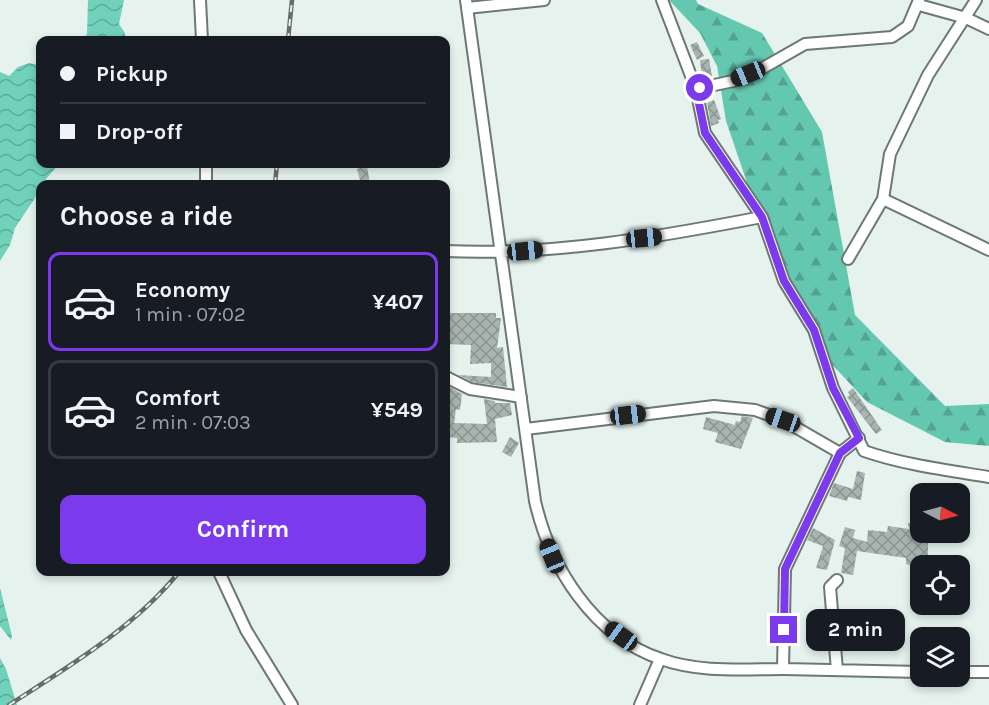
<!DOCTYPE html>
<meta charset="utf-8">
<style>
body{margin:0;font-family:Karla,sans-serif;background:#242831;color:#f1f3f6;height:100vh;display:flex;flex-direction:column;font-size:22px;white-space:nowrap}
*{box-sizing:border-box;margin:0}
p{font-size:20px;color:#9ea1a6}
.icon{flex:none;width:33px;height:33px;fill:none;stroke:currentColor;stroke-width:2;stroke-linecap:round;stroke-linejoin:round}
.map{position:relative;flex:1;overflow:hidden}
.side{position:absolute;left:36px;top:180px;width:414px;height:396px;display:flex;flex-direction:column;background:#171b24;border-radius:12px;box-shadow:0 3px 9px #0003}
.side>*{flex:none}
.hud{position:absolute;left:36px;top:36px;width:414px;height:132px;border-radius:12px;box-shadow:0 3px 9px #0003;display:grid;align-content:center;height:132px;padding:0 24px;background:#171b24}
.needle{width:39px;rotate:96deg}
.buttons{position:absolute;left:910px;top:483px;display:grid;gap:12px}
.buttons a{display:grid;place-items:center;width:60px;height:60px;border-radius:12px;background:#171b24;box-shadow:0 3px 9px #0003;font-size:30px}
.end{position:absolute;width:27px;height:27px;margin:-14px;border:8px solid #7c3aed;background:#fff;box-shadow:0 0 0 3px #fff}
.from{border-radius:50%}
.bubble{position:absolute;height:42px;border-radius:12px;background:#171b24;box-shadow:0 3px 9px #0003;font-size:20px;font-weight:700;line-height:42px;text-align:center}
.car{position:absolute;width:18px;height:36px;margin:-18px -9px;border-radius:8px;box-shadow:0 0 4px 2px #0007;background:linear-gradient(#222 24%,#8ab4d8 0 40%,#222 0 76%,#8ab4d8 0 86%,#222 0)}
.hud b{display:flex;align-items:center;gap:21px;height:57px;font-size:22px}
.hud b+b{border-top:2px solid #363941}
.hud i{width:15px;height:15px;background:#f1f3f6}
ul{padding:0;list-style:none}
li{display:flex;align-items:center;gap:18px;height:99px;margin:0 12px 9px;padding:0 12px;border:3px solid #363941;border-radius:12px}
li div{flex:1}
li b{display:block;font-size:22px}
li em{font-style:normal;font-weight:700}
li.current{border-color:#7c3aed}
li>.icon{width:54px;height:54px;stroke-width:1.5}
h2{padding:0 24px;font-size:27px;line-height:72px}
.primary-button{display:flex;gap:12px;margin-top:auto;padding:12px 24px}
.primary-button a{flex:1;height:69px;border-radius:12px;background:#7c3aed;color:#fff;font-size:24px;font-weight:700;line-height:69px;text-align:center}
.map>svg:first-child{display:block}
.forest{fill:url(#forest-firs)}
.water{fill:url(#water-waves)}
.building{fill:url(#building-cross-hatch)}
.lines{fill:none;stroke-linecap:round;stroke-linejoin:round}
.minor-casing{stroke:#6d7874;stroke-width:14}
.minor{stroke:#fff;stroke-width:10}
.rail-casing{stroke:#656c6a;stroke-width:4.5}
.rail{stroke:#e5f2ee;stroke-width:2;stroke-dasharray:7;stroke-linecap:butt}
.route{stroke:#7c3aed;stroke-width:8}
</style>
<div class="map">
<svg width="989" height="705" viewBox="0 0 989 705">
<defs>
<pattern id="forest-firs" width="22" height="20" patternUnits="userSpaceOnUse" patternTransform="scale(1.5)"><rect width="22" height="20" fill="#64c7b0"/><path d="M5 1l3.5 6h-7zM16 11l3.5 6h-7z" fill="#53a390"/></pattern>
<pattern id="water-waves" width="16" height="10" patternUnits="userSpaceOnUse" patternTransform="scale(1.5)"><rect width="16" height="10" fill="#70d2bb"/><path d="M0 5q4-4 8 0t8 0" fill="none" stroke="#5dac99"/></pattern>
<pattern id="building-cross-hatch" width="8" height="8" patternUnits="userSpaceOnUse" patternTransform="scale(1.5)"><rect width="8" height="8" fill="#a8b4b0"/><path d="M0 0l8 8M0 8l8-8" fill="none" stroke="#8a9490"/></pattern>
</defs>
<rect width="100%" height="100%" fill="#e5f2ee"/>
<path class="forest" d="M 669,0 L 696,0 L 698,4 L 762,33 L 822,132 L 855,315 L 945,406 L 989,404 L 989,446 L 945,442 L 867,402 L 829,361 L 784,291 L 726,121 L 717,66 L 700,33 Z"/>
<path class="water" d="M 88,0 L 124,0 L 119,24 L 125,33 L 125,40 L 83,40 L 87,34 Z
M 29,63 L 40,65 L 40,164 L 59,164 L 39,187 L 35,198 L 15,228 L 10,245 L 0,261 L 0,72 L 9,76 L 18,67 Z
M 0,588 L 12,636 L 11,640 L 0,626 Z
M 0,658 L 6,669 L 17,705 L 0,705 Z"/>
<path class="building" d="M 697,42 L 704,56 L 697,60 L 690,45 Z
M 709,59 L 712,76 L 702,77 L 700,60 Z
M 714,100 L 721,119 L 718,120 L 719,123 L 711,126 L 707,103 Z
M 367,166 L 370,184 L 361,184 L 357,169 Z
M 446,313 L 496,313 L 496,318 L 501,318 L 497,348 L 503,347 L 507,387 L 472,382 L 459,375 L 491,377 L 491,363 L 470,364 L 471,345 L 446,344 Z
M 446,385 L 462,394 L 460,410 L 456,409 L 454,423 L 487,424 L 484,399 L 495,401 L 495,403 L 510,403 L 512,415 L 495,419 L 497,442 L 457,443 L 457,438 L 446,437 L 446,414 L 450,391 L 446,391 Z
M 853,388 L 882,430 L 876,434 L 847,397 L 850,395 L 848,392 Z
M 742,416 L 753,418 L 741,449 L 715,442 L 718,433 L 703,429 L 706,417 L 735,425 L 736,421 L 740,422 Z
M 510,437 L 519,443 L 511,457 L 502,452 Z
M 857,471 L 865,473 L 861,500 L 848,497 L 847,501 L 829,496 L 834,483 L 853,489 Z
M 908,523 L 921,523 L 923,543 L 928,543 L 928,565 L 912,566 L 906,564 L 906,558 L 857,551 L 853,575 L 841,573 L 845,548 L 839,546 L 845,527 L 855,530 L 853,538 L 867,542 L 868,530 L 887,532 L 888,526 L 909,529 Z
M 813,528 L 835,540 L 827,570 L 816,568 L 823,546 L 807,540 Z"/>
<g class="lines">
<defs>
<path id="minor" d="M 200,0 L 202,40
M 466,0 L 535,501 C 550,567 593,636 661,659 C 699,673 744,669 784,669 C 829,670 875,671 921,672
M 662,0 L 696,89 L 705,133 L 762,217 L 784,281 L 814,330 L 833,388 L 864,451 C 905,465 946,470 989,477
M 919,5 L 966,18 L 989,29
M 467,8 L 544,0
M 696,89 L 733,81 L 763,68 L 805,44 L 892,37 L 908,26 L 919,0
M 206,164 L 206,184
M 883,199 L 989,250
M 446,251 C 552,256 658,237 762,217
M 848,259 L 883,199 L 890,154 L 928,75 L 976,0
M 446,377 L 470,389 L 521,397
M 526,429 L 714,406 L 755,410 L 783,420 L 840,453
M 219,572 L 246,630 L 292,705
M 783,669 L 785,569 L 840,453 L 859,438
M 837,670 L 830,587 L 837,580
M 960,672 L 989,672
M 640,705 L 660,659"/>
</defs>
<use href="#minor" class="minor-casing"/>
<use href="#minor" class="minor"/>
<defs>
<path id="rail" d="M 288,40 L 292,0
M 275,184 L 277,164
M 9,705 C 68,667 135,627 179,572"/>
</defs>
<use href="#rail" class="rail-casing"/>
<use href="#rail" class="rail"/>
</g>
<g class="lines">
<path class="route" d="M 700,88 L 696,89 L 705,133 L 762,217 L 784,281 L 814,330 L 833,388 L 859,438 L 840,453 L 785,569 L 784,630"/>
</g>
</svg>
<div class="buttons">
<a><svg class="needle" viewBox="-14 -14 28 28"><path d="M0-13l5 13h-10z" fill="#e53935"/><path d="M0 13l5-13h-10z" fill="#9ea1a6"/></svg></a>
<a><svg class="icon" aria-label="locate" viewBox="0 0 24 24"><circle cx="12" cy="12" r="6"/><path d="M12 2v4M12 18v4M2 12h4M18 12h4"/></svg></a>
<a><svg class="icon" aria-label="layers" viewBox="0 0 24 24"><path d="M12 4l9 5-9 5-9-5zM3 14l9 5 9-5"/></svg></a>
</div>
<i class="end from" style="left:700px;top:88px"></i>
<i class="end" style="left:784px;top:630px"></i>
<div class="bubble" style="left:806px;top:609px;width:99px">2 min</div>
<i class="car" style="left:748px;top:74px;rotate:248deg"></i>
<i class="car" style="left:644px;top:238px;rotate:84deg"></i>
<i class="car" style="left:525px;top:251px;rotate:84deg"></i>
<i class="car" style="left:628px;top:415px;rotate:83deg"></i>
<i class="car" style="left:783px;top:420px;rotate:289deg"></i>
<i class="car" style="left:552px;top:556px;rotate:338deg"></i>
<i class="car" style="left:621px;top:636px;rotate:306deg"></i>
<div class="hud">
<b><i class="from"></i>Pickup</b>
<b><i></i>Drop-off</b>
</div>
<section class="side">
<h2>Choose a ride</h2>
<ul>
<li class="current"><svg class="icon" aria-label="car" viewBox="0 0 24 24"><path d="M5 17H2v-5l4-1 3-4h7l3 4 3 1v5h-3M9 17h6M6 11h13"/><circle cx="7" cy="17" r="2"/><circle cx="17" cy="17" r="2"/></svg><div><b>Economy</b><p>1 min · 07:02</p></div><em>¥407</em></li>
<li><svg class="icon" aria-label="car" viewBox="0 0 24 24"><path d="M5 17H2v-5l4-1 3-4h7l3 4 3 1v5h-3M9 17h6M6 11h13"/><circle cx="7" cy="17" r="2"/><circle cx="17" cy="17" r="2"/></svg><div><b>Comfort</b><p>2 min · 07:03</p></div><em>¥549</em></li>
</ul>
<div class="primary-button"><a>Confirm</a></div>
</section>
</div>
